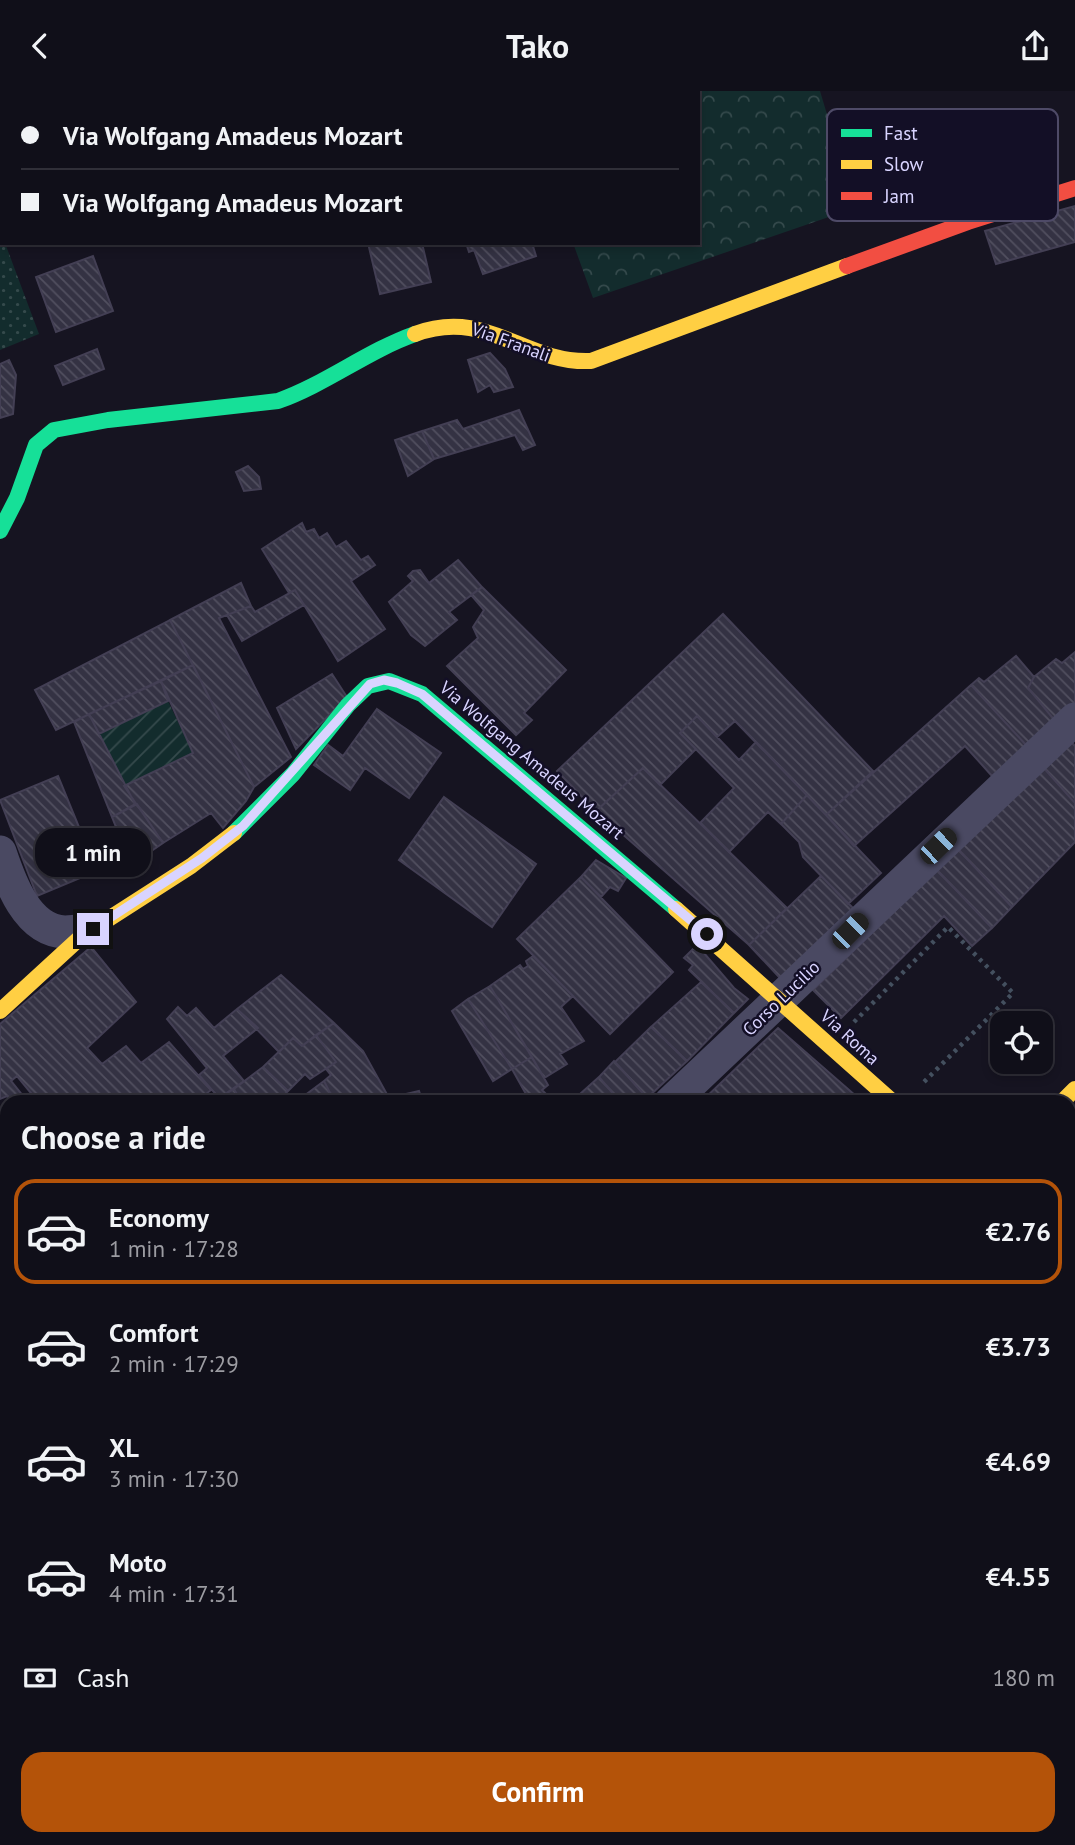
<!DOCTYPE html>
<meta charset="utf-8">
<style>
body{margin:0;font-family:"PT Sans",sans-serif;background:#191822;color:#f1f3f6;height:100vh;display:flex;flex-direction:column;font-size:26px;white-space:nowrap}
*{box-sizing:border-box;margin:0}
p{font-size:23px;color:#9c9ca2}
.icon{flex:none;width:38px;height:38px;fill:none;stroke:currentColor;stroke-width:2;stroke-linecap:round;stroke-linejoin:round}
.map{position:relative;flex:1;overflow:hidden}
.details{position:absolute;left:0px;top:1004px;width:1076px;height:751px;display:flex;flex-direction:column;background:#100f19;border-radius:21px 21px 0 0;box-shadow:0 4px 10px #0003,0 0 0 2px #302f38}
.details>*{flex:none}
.top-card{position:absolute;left:0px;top:0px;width:700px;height:154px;box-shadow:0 4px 10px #0003,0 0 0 2px #302f38;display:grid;align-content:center;height:154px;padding:0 21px;background:#100f19}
.controls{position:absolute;left:990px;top:920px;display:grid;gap:14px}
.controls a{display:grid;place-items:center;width:63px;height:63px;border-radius:14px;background:#100f19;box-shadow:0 4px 10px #0003,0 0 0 2px #302f38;font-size:35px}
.end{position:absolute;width:32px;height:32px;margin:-16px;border:9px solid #d9d4ff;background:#111;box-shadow:0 0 0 4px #111}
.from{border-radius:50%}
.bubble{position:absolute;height:49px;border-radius:21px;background:#100f19;box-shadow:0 4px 10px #0003,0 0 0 2px #302f38;font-size:23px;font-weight:700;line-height:49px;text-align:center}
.car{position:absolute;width:21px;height:42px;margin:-21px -10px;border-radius:9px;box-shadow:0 0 5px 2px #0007;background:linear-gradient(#222 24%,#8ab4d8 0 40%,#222 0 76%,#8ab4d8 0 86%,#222 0)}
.top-card b{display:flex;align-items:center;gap:24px;height:66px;font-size:26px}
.top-card b+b{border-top:2px solid #302f38}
.top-card i{width:18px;height:18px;background:#f1f3f6}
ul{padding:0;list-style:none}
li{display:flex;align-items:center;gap:21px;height:105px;margin:0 14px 10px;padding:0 7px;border:4px solid transparent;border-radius:21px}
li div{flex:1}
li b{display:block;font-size:26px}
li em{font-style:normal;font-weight:700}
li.active{border-color:#b45309}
li>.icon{width:63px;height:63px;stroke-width:1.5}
h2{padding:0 21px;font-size:32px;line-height:84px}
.pay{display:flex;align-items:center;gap:18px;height:77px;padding:0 21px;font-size:26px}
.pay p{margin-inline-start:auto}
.button{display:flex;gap:14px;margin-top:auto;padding:14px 21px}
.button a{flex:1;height:80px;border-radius:21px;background:#b45309;color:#fff;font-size:28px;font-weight:700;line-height:80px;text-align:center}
header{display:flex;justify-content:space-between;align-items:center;height:91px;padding:0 21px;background:#100f19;font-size:32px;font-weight:700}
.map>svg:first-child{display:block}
.grass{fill:url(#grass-dots)}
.forest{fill:url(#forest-crowns)}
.garden{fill:url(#garden-furrows)}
.building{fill:url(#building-back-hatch);stroke:#433f54;stroke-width:2}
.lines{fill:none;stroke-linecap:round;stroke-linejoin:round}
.path{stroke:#44505f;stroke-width:4.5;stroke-dasharray:3.5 5;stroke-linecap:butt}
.street{stroke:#4a4962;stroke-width:33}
.fast{stroke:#16e098;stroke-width:16}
.slow{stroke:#ffcf43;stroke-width:16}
.jam{stroke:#f24e42;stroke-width:16}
.route{stroke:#d9d4ff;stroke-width:9}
.labels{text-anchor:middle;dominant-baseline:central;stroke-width:5;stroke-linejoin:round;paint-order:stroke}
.street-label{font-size:18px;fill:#d9d4ff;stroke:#130f26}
.key{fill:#130f26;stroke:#4e4a67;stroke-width:2}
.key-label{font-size:19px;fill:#d9d4ff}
</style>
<header><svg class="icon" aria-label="back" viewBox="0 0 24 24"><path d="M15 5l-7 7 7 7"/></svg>Tako<svg class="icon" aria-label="share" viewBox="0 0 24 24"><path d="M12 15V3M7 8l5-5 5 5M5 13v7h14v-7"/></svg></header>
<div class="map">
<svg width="1075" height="1754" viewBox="0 0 1075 1754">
<defs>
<pattern id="grass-dots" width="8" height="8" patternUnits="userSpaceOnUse" patternTransform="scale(1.75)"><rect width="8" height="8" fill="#132c2d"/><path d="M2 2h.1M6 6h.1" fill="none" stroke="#354a4c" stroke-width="1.8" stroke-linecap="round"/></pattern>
<pattern id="forest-crowns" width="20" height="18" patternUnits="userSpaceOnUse" patternTransform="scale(1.75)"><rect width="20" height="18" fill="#132c2d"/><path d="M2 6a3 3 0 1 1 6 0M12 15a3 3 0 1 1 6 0" fill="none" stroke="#354a4c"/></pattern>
<pattern id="garden-furrows" width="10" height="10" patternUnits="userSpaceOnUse" patternTransform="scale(1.75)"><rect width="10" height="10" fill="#132c2d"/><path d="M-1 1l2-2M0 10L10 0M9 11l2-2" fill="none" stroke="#354a4c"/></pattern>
<pattern id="building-back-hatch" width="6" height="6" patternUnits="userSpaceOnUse" patternTransform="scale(1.75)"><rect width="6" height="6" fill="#343243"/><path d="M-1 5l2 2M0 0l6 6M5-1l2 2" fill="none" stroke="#514f5f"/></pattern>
</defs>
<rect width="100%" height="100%" fill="#161421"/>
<path class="grass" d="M 0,140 L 2,152 L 5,152 L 39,243 L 0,259 Z
M 351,1748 L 452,1748 L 454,1754 L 352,1754 Z"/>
<path class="forest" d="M 516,0 L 820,0 L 855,117 L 593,207 L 573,152 L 698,152 L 698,2 Z
M 1075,1647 L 1075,1754 L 623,1754 L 626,1748 L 1069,1748 L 1069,1650 Z"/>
<path class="garden" d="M 168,610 L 193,662 L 124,695 L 99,643 Z
M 1075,1097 L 1075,1319 L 1069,1313 L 1069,1102 Z
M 7,1704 L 7,1748 L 91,1748 L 82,1754 L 0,1754 L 0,1711 Z"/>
<path class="building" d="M 1075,115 L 1075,151 L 996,173 L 985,140 Z
M 368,152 L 422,152 L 431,191 L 380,203 Z
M 466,152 L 532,152 L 536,165 L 483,183 L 474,159 L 469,161 Z
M 93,165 L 113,220 L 56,241 L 36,186 Z
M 97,258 L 104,278 L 63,294 L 55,275 Z
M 490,262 L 505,278 L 513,296 L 494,301 L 490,294 L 478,301 L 468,269 Z
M 9,269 L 16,284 L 13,323 L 0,327 L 0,273 Z
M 519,319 L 535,354 L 523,359 L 515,344 L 434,368 L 422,340 L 457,329 L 463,338 Z
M 422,340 L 434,368 L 408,385 L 395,349 Z
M 248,375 L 259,386 L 261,398 L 244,400 L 236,381 Z
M 302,432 L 306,441 L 314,438 L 319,447 L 327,442 L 336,456 L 346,450 L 361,469 L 368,465 L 375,474 L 351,490 L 385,538 L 338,570 L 295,499 L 289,502 L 262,458 Z
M 458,469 L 482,496 L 449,521 L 457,529 L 425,555 L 411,544 L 389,511 L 413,490 L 408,485 L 413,480 L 420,479 L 429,492 Z
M 241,492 L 251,515 L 219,527 L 291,666 L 254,696 L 170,529 Z
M 482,496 L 566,579 L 524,622 L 532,629 L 516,644 L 447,575 L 478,547 L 473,536 L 484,519 L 471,504 Z
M 295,499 L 304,514 L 242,550 L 227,524 L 251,515 L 255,521 Z
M 723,523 L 873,680 L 826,724 L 735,630 L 717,646 L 697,625 L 680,642 L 696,658 L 660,694 L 643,677 L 596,720 L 557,680 Z
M 170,529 L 193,574 L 56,639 L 35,599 Z
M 1075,561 L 1075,614 L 1056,631 L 1028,597 L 1034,586 L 1056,568 L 1062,572 Z
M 1016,565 L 1034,586 L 1028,597 L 1056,631 L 1027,655 L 971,594 L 979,587 L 984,591 Z
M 193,574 L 254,696 L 246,710 L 223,737 L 211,722 L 163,752 L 124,695 L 193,662 L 161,590 Z
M 332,583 L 347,606 L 296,658 L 277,617 Z
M 161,590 L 168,610 L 99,643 L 89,623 Z
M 971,594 L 1027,655 L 992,685 L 965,655 L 854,755 L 826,724 Z
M 377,618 L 441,662 L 409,707 L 365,677 L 350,699 L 314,674 L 328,654 L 343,665 Z
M 89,623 L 135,713 L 112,726 L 74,631 Z
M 697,625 L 739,669 L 756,651 L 807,704 L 781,733 L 768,721 L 729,761 L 700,732 L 734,697 L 680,642 Z
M 1071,650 L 1075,655 L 1075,712 L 1042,675 Z
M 1042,675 L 1075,712 L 1075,751 L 1012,816 L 956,756 Z
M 643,677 L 787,817 L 749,854 L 596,720 Z
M 58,685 L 97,780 L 37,805 L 0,709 Z
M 807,704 L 881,782 L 848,813 L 803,766 L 799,751 L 781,733 Z
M 444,706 L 536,773 L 492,836 L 399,769 Z
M 137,713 L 163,752 L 131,774 L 112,726 Z
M 956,756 L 1012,816 L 992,837 L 937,779 Z
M 596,769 L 626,787 L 618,800 L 610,796 L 601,806 L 581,786 Z
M 937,779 L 992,837 L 972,855 L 944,825 L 841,927 L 813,899 Z
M 821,785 L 853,817 L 780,887 L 749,854 Z
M 581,786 L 673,881 L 610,943 L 517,848 Z
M 697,854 L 734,897 L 748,908 L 734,922 L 689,879 L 693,874 L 684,867 Z
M 91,856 L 136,911 L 87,957 L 102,973 L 126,955 L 141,972 L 169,951 L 211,999 L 195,1012 L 39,1012 L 17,985 L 11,990 L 24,1006 L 17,1012 L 12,1012 L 7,1005 L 0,1008 L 0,933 Z
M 533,865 L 573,905 L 561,916 L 584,950 L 560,963 L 567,973 L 544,987 L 490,895 L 520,874 L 523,878 L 528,875 L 526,870 Z
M 281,884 L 334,932 L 302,955 L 293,947 L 279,961 L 237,918 Z
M 701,891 L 734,922 L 687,970 L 651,936 Z
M 490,895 L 532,966 L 512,978 L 468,908 Z
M 468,908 L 512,978 L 493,990 L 452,920 Z
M 178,916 L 187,925 L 196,917 L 214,937 L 237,918 L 258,937 L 223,965 L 244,990 L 219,1007 L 199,984 L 207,977 L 167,928 Z
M 334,932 L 363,960 L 389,1007 L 419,1000 L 423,1012 L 335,1012 L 324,990 L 331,984 L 326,978 L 336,971 L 316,944 Z
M 651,936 L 687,970 L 647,1007 L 615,971 Z
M 778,937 L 864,1012 L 700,1012 Z
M 316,944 L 336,971 L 310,988 L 305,983 L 288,1000 L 263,976 L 293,947 L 302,955 Z
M 532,966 L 548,994 L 542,999 L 555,1012 L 531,1012 L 512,978 Z
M 614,970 L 647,1007 L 642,1012 L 621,1012 L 599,986 Z
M 263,976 L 288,1000 L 276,1012 L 242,1012 L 234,998 Z
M 599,986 L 621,1012 L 570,1012 Z
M 324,990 L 335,1012 L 297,1012 L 300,1008 Z
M 234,998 L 242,1012 L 214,1012 L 219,1007 Z
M 0,1200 L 7,1213 L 7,1296 L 4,1297 L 0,1290 Z
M 7,1296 L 7,1424 L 0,1413 L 0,1300 Z
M 1069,1322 L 1075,1329 L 1075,1412 L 1069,1405 Z
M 1069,1406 L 1075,1412 L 1075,1473 L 1069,1478 Z
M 0,1445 L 7,1456 L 7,1543 L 0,1536 Z
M 0,1536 L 7,1543 L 7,1585 L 0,1592 Z
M 7,1629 L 7,1704 L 0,1711 L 0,1635 Z"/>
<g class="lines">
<path class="path" d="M 854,931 L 948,836 L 1013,902 L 921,994"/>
<path class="street" d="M 0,761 C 10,791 27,840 65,841 C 74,841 84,839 93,838
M 670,1012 L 1075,628
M 0,1164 L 7,1180
M 0,1615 L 7,1608"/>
<path class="fast" d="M 0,440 L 17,407 L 36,354 L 54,339 L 108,329 L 278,310 C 326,293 367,260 415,243
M 234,742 L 293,683 L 348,614 L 368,595 L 389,590 L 422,603 L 676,818"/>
<path class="slow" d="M 415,243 C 487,216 524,273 591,270 L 847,175
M 676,818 L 894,1012
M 0,920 L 82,845 L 191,775 L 234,742
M 1061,1012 L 1075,998"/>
<path class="jam" d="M 847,175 L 968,131 L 1075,97
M 150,1754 L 169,1748"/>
</g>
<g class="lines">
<path class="route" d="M 93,838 L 202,767 L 243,735 L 370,593 L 384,589 L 397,592 L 422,603 L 707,843"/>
</g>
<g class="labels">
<g class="street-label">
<text transform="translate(511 251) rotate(20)">Via Franali</text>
<text transform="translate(532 669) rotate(40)">Via Wolfgang Amadeus Mozart</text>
<text transform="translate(781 907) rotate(-44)">Corso Lucilio</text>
<text transform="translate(850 946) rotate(42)">Via Roma</text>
</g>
</g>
<rect x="827" y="18" width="231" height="112" rx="10" class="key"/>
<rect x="841" y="38" width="31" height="8" fill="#16e098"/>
<rect x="841" y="69" width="31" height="9" fill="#ffcf43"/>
<rect x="841" y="101" width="31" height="8" fill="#f24e42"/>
<g class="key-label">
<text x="884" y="49">Fast</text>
<text x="884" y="80">Slow</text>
<text x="884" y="112">Jam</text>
</g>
</svg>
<div class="controls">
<a><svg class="icon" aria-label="locate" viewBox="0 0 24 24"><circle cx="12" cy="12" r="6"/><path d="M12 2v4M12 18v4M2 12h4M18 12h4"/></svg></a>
</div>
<i class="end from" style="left:707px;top:843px"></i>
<i class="end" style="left:93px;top:838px"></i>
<div class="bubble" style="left:35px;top:737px;width:116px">1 min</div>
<i class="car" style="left:938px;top:755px;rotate:46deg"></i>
<i class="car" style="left:850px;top:840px;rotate:45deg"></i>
<div class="top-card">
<b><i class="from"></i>Via Wolfgang Amadeus Mozart</b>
<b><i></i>Via Wolfgang Amadeus Mozart</b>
</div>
<section class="details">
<h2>Choose a ride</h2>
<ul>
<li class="active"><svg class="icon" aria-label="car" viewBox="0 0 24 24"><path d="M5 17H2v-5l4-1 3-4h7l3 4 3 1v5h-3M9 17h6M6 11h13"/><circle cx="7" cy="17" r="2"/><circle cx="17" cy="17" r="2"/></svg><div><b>Economy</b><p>1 min · 17:28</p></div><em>€2.76</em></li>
<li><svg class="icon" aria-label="car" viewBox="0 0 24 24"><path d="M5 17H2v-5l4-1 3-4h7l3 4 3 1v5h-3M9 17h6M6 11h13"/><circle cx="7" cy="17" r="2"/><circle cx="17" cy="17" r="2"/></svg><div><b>Comfort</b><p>2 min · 17:29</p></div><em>€3.73</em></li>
<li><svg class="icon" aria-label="car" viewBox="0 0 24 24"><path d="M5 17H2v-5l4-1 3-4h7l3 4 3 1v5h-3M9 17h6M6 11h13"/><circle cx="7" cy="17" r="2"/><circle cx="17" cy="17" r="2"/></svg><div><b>XL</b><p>3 min · 17:30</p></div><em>€4.69</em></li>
<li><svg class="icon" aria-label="car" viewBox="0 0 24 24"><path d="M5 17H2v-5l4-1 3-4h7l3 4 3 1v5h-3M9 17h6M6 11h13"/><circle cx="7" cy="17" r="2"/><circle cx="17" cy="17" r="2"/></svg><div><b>Moto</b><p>4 min · 17:31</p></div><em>€4.55</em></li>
</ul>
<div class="pay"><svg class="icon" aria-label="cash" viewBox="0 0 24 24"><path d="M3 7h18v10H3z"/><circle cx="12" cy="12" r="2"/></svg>Cash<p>180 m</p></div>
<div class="button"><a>Confirm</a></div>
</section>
</div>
